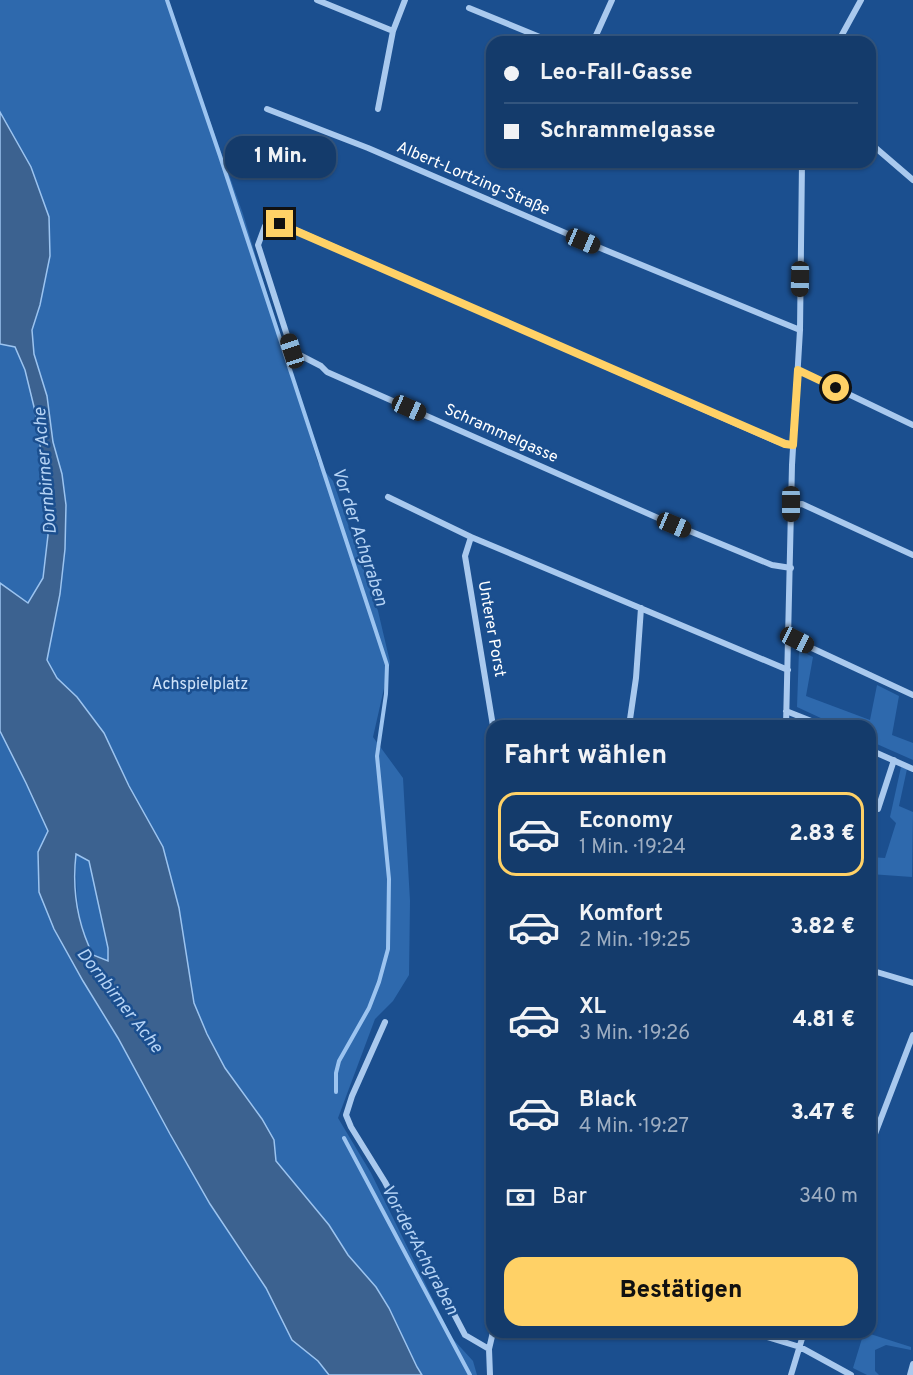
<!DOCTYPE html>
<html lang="de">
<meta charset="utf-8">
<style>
body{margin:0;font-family:Overpass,sans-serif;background:#1d4271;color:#f1f3f6;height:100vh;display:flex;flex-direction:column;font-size:22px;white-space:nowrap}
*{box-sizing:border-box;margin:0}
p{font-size:20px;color:#9dadc1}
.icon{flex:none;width:33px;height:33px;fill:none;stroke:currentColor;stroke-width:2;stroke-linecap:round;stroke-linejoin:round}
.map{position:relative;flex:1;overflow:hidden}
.panel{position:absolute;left:486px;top:720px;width:390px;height:618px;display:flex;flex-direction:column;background:#143b6b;border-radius:18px;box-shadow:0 2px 4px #0004,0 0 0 2px #33557e}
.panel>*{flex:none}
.guide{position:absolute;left:486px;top:36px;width:390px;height:132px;border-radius:18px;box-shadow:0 2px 4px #0004,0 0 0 2px #33557e;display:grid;align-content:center;height:132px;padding:0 18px;background:#143b6b}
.end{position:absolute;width:27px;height:27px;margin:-14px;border:8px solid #ffd166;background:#111;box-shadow:0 0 0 3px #111}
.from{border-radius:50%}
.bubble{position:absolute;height:42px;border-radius:18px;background:#143b6b;box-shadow:0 2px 4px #0004,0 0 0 2px #33557e;font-size:20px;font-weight:800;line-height:42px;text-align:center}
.car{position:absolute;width:18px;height:36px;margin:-18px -9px;border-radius:8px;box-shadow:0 0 4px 2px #0007;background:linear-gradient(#222 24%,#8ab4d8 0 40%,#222 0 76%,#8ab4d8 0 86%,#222 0)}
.guide b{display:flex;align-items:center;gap:21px;height:57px;font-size:22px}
.guide b+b{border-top:2px solid #33557e}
.guide i{width:15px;height:15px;background:#f1f3f6}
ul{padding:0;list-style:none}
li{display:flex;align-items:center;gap:18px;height:84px;margin:0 12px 9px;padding:0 6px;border:3px solid transparent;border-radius:18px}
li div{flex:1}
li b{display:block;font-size:22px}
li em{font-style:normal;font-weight:800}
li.current{border-color:#ffd166}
li>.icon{width:54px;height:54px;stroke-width:1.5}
h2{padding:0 18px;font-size:27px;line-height:72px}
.pay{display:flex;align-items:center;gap:15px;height:66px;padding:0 18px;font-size:22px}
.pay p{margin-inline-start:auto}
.cta{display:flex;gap:12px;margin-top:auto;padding:12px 18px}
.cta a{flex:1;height:69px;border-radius:18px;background:#ffd166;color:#111;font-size:24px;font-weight:800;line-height:69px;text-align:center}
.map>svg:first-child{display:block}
.green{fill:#2e69ad}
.water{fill:#3c6290;stroke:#9cc4f0;stroke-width:1.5;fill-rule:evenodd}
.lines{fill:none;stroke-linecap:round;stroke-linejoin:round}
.stream{stroke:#9cc4f0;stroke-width:4}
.minor{stroke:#a9c9ee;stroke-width:6}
.route{stroke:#ffd166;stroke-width:8}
.labels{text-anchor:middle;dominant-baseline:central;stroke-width:5;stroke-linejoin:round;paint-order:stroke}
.street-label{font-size:16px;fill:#fff;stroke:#1b4f8f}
.park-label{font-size:16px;fill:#cfe3fa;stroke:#1b4f8f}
.water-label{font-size:18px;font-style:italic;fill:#b5d3f5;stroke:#1b4f8f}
</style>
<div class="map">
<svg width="913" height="1375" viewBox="0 0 913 1375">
<rect width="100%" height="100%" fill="#1b4f8f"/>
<path class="green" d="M 0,0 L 167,0 L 243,214 L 318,463 L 333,481 L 378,611 L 390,662 L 373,737 L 403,778 L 410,901 L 409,975 L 393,1001 L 375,1019 L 338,1118 L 371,1173 L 452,1338 L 473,1361 L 477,1375 L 422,1375 L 417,1367 L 389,1308 L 376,1287 L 348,1255 L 329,1225 L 276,1161 L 274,1140 L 225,1068 L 207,1034 L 194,1004 L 179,908 L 163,847 L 129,786 L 104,733 L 77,697 L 56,678 L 47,660 L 60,594 L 65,549 L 66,505 L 62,474 L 53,442 L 47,396 L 34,354 L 32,330 L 40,305 L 50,256 L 49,218 L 31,167 L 0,112 Z
M 0,344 L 15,347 L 25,370 L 35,410 L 41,452 L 48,535 L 43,578 L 28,603 L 0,583 Z
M 799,650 L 813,657 L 806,696 L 870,720 L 877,685 L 899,696 L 892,735 L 913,743 L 913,760 L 870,741 L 870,726 L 838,726 L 797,707 Z
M 0,731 L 26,783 L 48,831 L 38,852 L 39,892 L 54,929 L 83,981 L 118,1038 L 170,1134 L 210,1204 L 266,1288 L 292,1340 L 318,1361 L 329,1375 L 0,1375 Z
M 901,767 L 907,769 L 899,806 L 913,812 L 912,877 L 870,874 L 870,857 L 885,858 L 896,823 L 890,817 Z
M 76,854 L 89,860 L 108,948 L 108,961 L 93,955 C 76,920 76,892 76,854 Z
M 864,1332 L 911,1347 L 911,1350 L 886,1345 L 875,1350 L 875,1371 L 879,1375 L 867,1375 L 853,1368 Z"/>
<path class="water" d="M 0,112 L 31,167 L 49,217 L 50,256 L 40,305 L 32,330 L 34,354 L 47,396 L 53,442 L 62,474 L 66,505 L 65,549 L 60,594 L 47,660 L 57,678 L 77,697 L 104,733 L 129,786 L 163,847 L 179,908 L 194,1003 L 207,1034 L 225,1068 L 262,1119 L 274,1140 L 276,1161 L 329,1225 L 348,1255 L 376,1287 L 389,1308 L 417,1367 L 422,1375 L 329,1375 L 318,1361 L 292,1340 L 266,1288 L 210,1204 L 170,1134 L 118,1038 L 83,981 L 54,929 L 39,892 L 38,852 L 48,831 L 26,783 L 0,731 L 0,583 L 28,603 L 43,578 L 48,535 L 41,452 L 35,411 L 25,370 L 15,347 L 0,344 ZM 76,854 L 89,861 L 108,948 L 108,961 L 93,955 C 77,923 72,889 76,854 Z"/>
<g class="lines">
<path class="stream" d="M 167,0 L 220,156 L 387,665 L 386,694 L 377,756 L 389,879 L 388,949 L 379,982 L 369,1008 L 339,1061 L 336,1073 L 336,1092
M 344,1138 L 470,1375"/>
<path class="minor" d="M 317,0 L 393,31
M 469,8 L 552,42
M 593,42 L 612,0
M 838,42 L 861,0
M 267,109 L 368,148 L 605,250 L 800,330
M 378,109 L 393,31 L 405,0
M 870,143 L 913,180
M 798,370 L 913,425
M 388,497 L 471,537 L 465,556 L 493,726
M 791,505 L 802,504 L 913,555
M 471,537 L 788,670
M 791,568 L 772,565 L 658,518 L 327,372 L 321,366 L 292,351 L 258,245 L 265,226 L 277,222 L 776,441 L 793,445
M 788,637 L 913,695
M 786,711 L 824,726
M 629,726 L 636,678 L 641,608
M 786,726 L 792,465 L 800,330 L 802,162
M 870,750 L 913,769
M 870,810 L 878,809 L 894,760
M 870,970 L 913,983
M 385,1022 L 352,1096 L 346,1115 L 351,1127 L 385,1182 L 465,1335 L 489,1349
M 870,1147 L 913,1035
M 751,1332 L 800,1347 L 851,1375
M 490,1375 L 489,1349 L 493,1332
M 791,1375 L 804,1332
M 910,1375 L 913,1364"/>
</g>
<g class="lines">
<path class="route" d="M 280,224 L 785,444 L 793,445 L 798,370 L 836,388"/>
</g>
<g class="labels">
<g class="street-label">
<text transform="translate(473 179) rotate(23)">Albert-Lortzing-Straße</text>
<text transform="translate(501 434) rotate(24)">Schrammelgasse</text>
<text transform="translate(491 629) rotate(80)">Unterer Porst</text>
</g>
<g class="park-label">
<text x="200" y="685">Achspielplatz</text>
</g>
<g class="water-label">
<text transform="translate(46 471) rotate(-95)">Dornbirner Ache</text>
<text transform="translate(359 537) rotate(72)">Vor der Achgraben</text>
<text transform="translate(119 1001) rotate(52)">Dornbirner Ache</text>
<text transform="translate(419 1250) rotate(62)">Vor der Achgraben</text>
</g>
</g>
</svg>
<i class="end from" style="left:836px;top:388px"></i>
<i class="end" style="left:280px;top:224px"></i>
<div class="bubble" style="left:225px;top:136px;width:111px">1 Min.</div>
<i class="car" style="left:583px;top:241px;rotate:113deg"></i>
<i class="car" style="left:800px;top:279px;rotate:181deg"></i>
<i class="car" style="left:292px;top:351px;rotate:342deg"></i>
<i class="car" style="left:409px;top:408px;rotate:114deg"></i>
<i class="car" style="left:791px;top:504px;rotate:180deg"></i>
<i class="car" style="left:674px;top:525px;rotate:113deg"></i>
<i class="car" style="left:797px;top:640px;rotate:117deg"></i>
<div class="guide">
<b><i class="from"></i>Leo-Fall-Gasse</b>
<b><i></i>Schrammelgasse</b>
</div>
<section class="panel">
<h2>Fahrt wählen</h2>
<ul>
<li class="current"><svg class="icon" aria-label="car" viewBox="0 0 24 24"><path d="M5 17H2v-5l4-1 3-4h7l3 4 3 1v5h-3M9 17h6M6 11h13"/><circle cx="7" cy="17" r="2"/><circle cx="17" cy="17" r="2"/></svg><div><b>Economy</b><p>1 Min. · 19:24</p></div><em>2.83 €</em></li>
<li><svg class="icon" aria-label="car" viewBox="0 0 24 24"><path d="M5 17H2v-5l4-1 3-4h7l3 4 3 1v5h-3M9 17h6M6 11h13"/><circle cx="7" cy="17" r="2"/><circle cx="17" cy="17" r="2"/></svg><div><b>Komfort</b><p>2 Min. · 19:25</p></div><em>3.82 €</em></li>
<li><svg class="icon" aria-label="car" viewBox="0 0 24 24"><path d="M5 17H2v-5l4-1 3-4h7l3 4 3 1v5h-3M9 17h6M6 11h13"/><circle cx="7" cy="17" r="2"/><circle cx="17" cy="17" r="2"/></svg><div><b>XL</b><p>3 Min. · 19:26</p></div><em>4.81 €</em></li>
<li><svg class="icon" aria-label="car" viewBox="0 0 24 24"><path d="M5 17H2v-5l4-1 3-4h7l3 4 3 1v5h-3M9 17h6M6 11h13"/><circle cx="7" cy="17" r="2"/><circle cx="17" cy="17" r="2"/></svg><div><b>Black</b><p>4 Min. · 19:27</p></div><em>3.47 €</em></li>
</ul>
<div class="pay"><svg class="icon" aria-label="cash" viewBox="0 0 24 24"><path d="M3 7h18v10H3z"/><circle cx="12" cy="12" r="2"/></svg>Bar<p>340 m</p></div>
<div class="cta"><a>Bestätigen</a></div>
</section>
</div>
